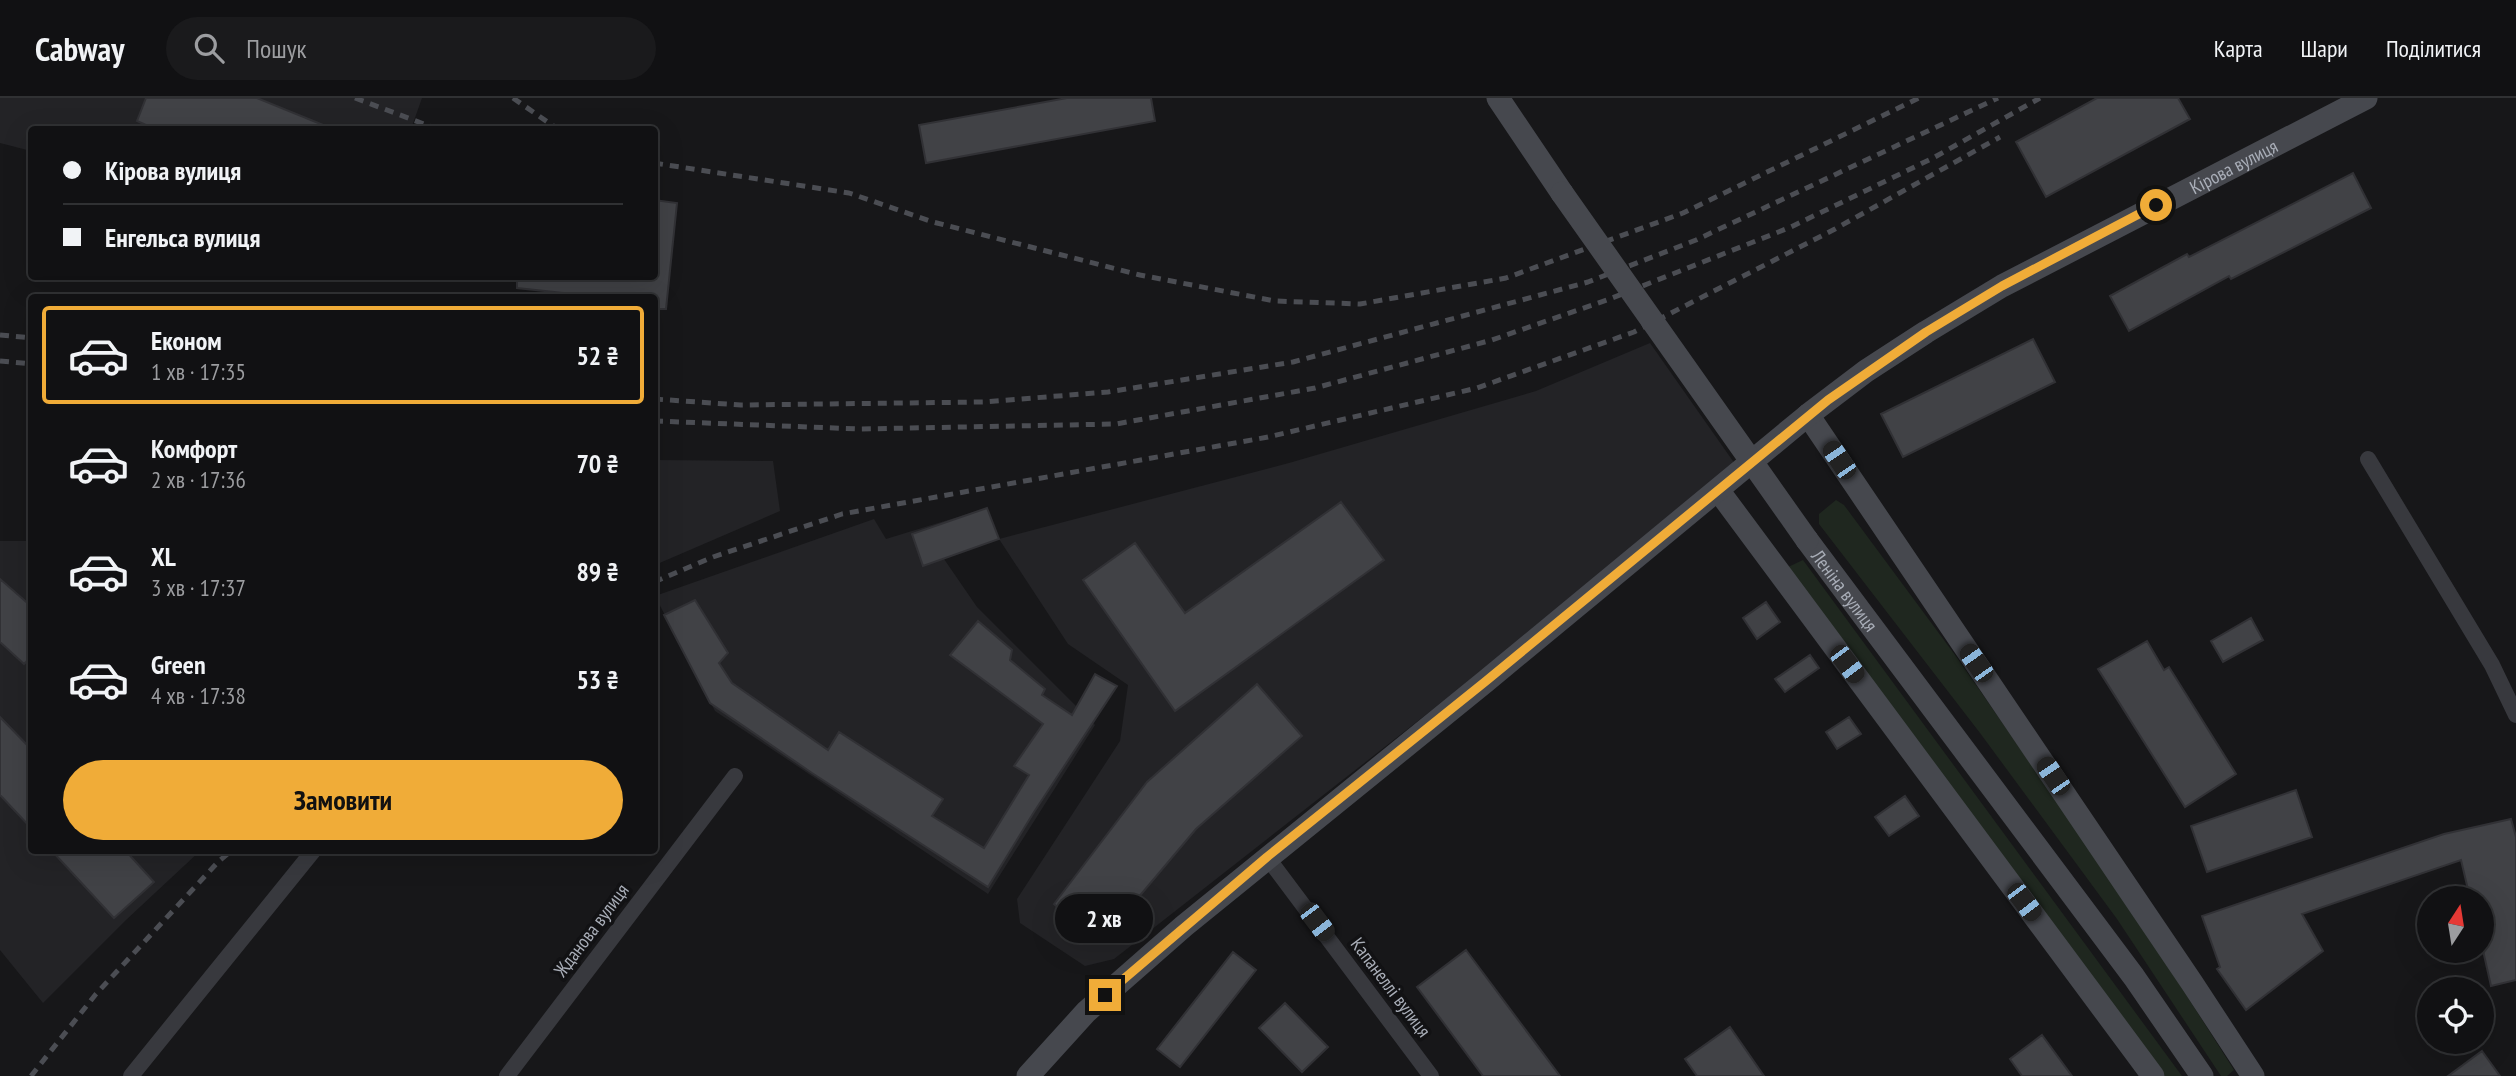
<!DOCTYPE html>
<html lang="uk">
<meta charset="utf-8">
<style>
body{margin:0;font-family:"PT Sans Narrow",sans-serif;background:#1a1a1c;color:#f1f3f6;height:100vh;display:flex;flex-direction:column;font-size:26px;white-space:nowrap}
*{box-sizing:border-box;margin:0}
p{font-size:23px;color:#9c9da0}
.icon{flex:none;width:38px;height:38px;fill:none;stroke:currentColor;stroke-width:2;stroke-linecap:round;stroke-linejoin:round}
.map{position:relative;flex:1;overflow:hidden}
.panel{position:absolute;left:28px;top:196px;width:630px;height:560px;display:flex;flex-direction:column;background:#111113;border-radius:7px;box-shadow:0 7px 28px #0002,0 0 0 2px #303133}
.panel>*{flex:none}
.top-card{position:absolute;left:28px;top:28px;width:630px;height:154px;border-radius:7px;box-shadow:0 7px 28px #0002,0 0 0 2px #303133;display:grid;align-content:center;height:154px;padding:0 35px;background:#111113}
.needle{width:46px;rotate:12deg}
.tools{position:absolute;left:2417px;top:788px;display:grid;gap:14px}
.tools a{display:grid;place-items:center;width:77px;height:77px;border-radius:50%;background:#111113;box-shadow:0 7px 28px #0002,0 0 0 2px #303133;font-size:35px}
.end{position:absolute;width:32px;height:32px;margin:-16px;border:9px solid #f0ac38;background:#111;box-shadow:0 0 0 4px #111}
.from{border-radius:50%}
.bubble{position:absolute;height:49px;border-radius:24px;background:#111113;box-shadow:0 7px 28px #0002,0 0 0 2px #303133;font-size:23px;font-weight:700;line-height:49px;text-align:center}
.car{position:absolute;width:21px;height:42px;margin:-21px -10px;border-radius:9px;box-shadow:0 0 5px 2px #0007;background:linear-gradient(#222 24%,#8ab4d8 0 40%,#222 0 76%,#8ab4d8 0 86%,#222 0)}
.top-card b{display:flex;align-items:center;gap:24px;height:66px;font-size:26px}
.top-card b+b{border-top:2px solid #303133}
.top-card i{width:18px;height:18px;background:#f1f3f6}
ul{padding:12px 0 0;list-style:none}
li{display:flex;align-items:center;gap:21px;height:98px;margin:0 14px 10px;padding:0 21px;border:4px solid transparent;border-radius:7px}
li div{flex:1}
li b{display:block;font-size:26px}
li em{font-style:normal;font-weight:700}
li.on{border-color:#f0ac38}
li>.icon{width:63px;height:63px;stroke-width:1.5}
.primary-button{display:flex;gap:14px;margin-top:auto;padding:14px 35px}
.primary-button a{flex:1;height:80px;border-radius:42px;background:#f0ac38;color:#111;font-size:28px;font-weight:700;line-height:80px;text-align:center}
header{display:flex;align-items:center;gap:42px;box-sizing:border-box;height:98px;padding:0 35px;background:#111113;border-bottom:2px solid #303133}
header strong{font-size:33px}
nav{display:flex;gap:38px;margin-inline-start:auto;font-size:24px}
.search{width:490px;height:63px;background:#1a1a1c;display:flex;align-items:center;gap:18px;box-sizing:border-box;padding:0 24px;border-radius:38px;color:#9c9da0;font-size:26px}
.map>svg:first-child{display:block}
.built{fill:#232326}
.green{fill:#1f271f}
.building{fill:#414246;stroke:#313135;stroke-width:2}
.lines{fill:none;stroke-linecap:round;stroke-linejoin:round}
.street{stroke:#38393e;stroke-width:16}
.secondary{stroke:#46484e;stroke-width:23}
.rail{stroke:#4b4d53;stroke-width:5;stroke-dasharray:9 7;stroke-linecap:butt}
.secondary-bridge{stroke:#46484e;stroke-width:23}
.route{stroke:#f0ac38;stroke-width:9}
.labels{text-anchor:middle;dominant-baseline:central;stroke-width:7;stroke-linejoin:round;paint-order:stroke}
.street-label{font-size:19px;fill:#a9aeb8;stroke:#121214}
</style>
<header>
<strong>Cabway</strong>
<div class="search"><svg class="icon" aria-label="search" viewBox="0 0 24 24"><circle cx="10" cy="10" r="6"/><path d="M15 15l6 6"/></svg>Пошук</div>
<nav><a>Карта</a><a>Шари</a><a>Поділитися</a></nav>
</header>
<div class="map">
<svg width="2516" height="978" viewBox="0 0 2516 978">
<rect width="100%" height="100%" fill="#171719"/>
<path class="built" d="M 0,0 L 422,0 L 411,31 L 32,32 L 31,53 L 0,45 Z
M 1650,245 L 1735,366 L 1552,518 L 1114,861 L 1085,868 L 1020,825 L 1017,801 L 1120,643 L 1128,587 L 1068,546 L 999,441 L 944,461 L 977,509 L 1095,627 L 988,796 L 715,613 L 655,498 L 874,421 L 886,441 L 987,410 L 999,441 L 1289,365 L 1536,293 Z
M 655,362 L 773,363 L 780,413 L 655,467 Z
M 0,443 L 31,443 L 32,752 L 200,753 L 126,822 L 43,905 L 0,852 Z"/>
<path class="green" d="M 1836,402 L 1844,407 L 1958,561 L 2131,810 L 2234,972 L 2227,978 L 2221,978 L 2117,821 L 1980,635 L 1819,426 L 1819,416 Z
M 1803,462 L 2182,978 L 2165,978 L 1788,469 Z"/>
<path class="building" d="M 146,0 L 257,0 L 333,31 L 157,32 L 137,23 Z
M 1067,0 L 1151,0 L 1155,23 L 926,65 L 919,27 Z
M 2097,0 L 2178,0 L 2190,21 L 2046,99 L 2016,44 Z
M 2353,75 L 2371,110 L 2231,181 L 2229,178 L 2129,233 L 2110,198 L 2187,156 L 2189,159 Z
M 654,102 L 677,105 L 666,211 L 654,211 L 654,200 L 610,200 L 517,190 L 517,178 L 654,178 Z
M 2033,241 L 2055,284 L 1903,359 L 1881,316 Z
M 1341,404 L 1384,462 L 1175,613 L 1083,482 L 1135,445 L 1185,515 Z
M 987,410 L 999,441 L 923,468 L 912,436 Z
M 0,481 L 32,509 L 32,558 L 24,566 L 0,544 Z
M 695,502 L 728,555 L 719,565 L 732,585 L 828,652 L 839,634 L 943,701 L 932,718 L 984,750 L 1029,677 L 1014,668 L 1043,626 L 950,557 L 978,523 L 1012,552 L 1010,562 L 1045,591 L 1042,597 L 1072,617 L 1095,576 L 1117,588 L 1034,714 L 988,789 L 812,675 L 710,605 L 664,517 Z
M 1766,504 L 1780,524 L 1757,541 L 1743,520 Z
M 2251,520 L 2263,542 L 2223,564 L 2211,543 Z
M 2147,543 L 2164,572 L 2169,569 L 2236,676 L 2185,709 L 2098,571 Z
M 1810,557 L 1819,570 L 1785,594 L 1775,581 Z
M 1257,586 L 1302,638 L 1196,731 L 1100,845 L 1054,806 L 1147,684 Z
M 0,619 L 32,652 L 32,731 L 0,697 Z
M 1849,619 L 1861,636 L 1837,651 L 1826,634 Z
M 2296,692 L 2312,739 L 2207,774 L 2191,728 Z
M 1905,698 L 1919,718 L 1889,738 L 1875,719 Z
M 2511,721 L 2516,739 L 2516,882 L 2491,888 L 2482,848 L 2482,800 L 2470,800 L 2461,762 L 2302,816 L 2323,853 L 2246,912 L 2217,871 L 2220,869 L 2202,818 L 2444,736 Z
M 51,752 L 125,752 L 154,784 L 114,820 Z
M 1466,852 L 1560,978 L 1483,978 L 1417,889 Z
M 1233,854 L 1256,872 L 1180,969 L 1157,951 Z
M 1285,905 L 1328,949 L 1302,974 L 1259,930 Z
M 1730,929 L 1764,978 L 1697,978 L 1685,961 Z
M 2042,937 L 2072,978 L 2022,978 L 2010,961 Z
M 2482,953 L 2500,978 L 2448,978 Z"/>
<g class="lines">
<path class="street" d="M 2368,361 L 2492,567 L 2516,617
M 1267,759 L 1431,978
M 131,978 L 314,752
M 507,978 L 735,678"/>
<g class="secondary">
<path d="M 1498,0 L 1562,95"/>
<path d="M 1808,317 L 2192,885 L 2253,978"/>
<path d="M 1718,392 L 2153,978"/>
<path id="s1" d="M 1807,442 L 2134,879 L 2202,978"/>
<path id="s2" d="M 1028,978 L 1086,914 L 1184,828 L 1486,583 L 1808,317 L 1866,273 L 1926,234 L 2002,188 L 2366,0"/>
</g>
<path class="rail" d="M 355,0 L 440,32
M 513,0 L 559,32
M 654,65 L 849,95 L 933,124 L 1140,177 L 1275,203 L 1360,206 L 1506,180 L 1683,115 L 1919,0
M 0,237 L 32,240
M 0,263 L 32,266
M 654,301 L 741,307 L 983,304 L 1108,294 L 1293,264 L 1588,184 L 1696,142 L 1998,0
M 654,323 L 860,331 L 1116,326 L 1315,290 L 1492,242 L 1607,202 L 1791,129 L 1933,60 L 2040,0
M 654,484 L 713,459 L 842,416 L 1268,339 L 1477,290 L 1634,234 L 1835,131 L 2000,39
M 31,978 L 96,896 L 218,764 L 232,752"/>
<path class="secondary-bridge" d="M 1562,95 L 1807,442"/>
</g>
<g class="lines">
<path class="route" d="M 1105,897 L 1267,759 L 1486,583 L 1828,302 L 1926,234 L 2002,188 L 2156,107"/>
</g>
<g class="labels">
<g class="street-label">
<text stroke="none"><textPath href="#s2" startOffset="1517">Кірова вулиця</textPath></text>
<text stroke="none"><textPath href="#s1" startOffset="63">Леніна вулиця</textPath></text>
<text transform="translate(591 832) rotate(-53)">Жданова вулиця</text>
<text transform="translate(1391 889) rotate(53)">Капанеллі вулиця</text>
</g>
</g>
</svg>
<div class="tools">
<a><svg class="needle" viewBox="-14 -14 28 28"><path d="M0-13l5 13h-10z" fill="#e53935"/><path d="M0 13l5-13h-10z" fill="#9c9da0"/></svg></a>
<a><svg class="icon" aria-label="locate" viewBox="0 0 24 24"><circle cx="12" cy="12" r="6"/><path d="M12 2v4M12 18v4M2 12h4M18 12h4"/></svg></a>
</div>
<i class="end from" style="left:2156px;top:107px"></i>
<i class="end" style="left:1105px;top:897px"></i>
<div class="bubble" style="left:1055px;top:796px;width:98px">2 хв</div>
<i class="car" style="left:1839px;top:362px;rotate:326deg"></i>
<i class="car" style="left:1976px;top:565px;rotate:325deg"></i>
<i class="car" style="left:1847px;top:566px;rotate:143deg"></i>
<i class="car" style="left:2053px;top:678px;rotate:326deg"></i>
<i class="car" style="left:2024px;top:804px;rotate:143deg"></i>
<i class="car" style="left:1317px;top:824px;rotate:143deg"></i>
<div class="top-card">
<b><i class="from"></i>Кірова вулиця</b>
<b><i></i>Енгельса вулиця</b>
</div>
<section class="panel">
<ul>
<li class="on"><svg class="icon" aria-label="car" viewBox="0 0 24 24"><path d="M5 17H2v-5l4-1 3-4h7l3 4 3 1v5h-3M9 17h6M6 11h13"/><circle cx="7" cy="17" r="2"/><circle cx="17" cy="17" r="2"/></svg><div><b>Економ</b><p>1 хв · 17:35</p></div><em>52 ₴</em></li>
<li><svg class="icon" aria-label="car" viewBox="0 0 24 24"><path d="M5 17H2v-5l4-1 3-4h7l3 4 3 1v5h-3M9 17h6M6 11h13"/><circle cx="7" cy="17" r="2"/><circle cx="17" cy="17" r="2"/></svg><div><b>Комфорт</b><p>2 хв · 17:36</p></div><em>70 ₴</em></li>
<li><svg class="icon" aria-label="car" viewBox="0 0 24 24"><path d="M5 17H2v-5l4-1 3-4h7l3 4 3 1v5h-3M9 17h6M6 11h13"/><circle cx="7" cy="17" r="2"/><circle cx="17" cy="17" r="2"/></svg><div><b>XL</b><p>3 хв · 17:37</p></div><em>89 ₴</em></li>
<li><svg class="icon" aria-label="car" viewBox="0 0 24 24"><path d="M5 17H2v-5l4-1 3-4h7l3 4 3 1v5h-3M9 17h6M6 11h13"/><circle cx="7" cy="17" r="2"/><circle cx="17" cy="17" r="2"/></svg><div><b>Green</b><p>4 хв · 17:38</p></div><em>53 ₴</em></li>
</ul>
<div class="primary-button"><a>Замовити</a></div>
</section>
</div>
